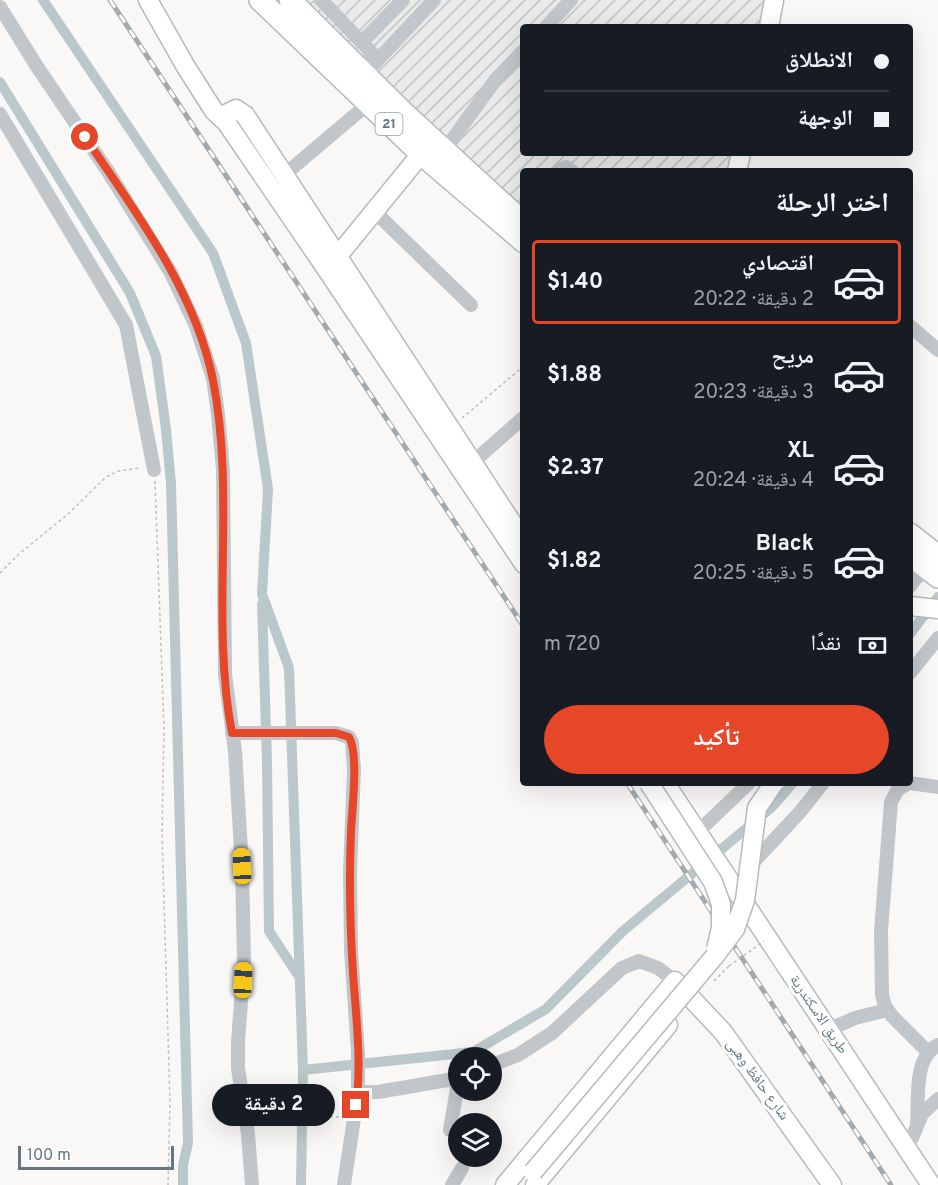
<!DOCTYPE html>
<html lang="ar">
<meta charset="utf-8">
<style>
body{margin:0;font-family:Overpass,"Noto Naskh Arabic",sans-serif;background:#242831;color:#f1f3f6;direction:rtl;height:100vh;display:flex;flex-direction:column;font-size:22px;white-space:nowrap}
*{box-sizing:border-box;margin:0}
p{font-size:20px;color:#9ea1a6}
.icon{flex:none;width:33px;height:33px;fill:none;stroke:currentColor;stroke-width:2;stroke-linecap:round;stroke-linejoin:round}
.map{position:relative;flex:1;overflow:hidden;direction:ltr}
.sheet{position:absolute;left:520px;top:168px;width:393px;height:618px;display:flex;flex-direction:column;background:#171b24;border-radius:6px;box-shadow:0 6px 24px #0002;direction:rtl}
.sheet>*{flex:none}
.guide{position:absolute;left:520px;top:24px;width:393px;height:132px;border-radius:6px;box-shadow:0 6px 24px #0002;direction:rtl;display:grid;align-content:center;height:132px;padding:0 24px;background:#171b24}
.tools{position:absolute;left:448px;top:1047px;display:grid;gap:12px}
.tools a{display:grid;place-items:center;width:54px;height:54px;border-radius:50%;background:#171b24;box-shadow:0 6px 24px #0002;font-size:30px}
.scale{position:absolute;left:18px;bottom:15px;width:156px;box-sizing:border-box;padding-left:6px;border:3px solid #637681;border-top:0;font-size:16px;line-height:21px;white-space:nowrap;color:#637681;-webkit-text-stroke:4px #fff;paint-order:stroke}
.end{position:absolute;width:27px;height:27px;margin:-14px;border:8px solid #e64729;background:#fff;box-shadow:0 0 0 3px #fff}
.from{border-radius:50%}
.bubble{position:absolute;height:42px;border-radius:21px;background:#171b24;box-shadow:0 6px 24px #0002;font-size:20px;font-weight:700;line-height:42px;text-align:center;direction:rtl}
.car{position:absolute;width:18px;height:36px;margin:-18px -9px;border-radius:8px;box-shadow:0 0 4px 2px #0007;background:linear-gradient(#f5c518 24%,#345 0 40%,#f5c518 0 76%,#345 0 86%,#f5c518 0)}
.guide b{display:flex;align-items:center;gap:21px;height:57px;font-size:22px}
.guide b+b{border-top:2px solid #363941}
.guide i{width:15px;height:15px;background:#f1f3f6}
ul{padding:0;list-style:none}
li{display:flex;align-items:center;gap:18px;height:84px;margin:0 12px 9px;padding:0 12px;border:3px solid transparent;border-radius:6px}
li div{flex:1}
li b{display:block;font-size:22px}
li em{font-style:normal;font-weight:700}
li.current{border-color:#e64729}
li>.icon{width:54px;height:54px;stroke-width:1.5}
h2{padding:0 24px;font-size:27px;line-height:72px}
.pay{display:flex;align-items:center;gap:15px;height:66px;padding:0 24px;font-size:22px}
.pay p{margin-inline-start:auto}
.action{display:flex;gap:12px;margin-top:auto;padding:12px 24px}
.action a{flex:1;height:69px;border-radius:36px;background:#e64729;color:#fff;font-size:24px;font-weight:700;line-height:69px;text-align:center}
.map>svg:first-child{display:block}
.industrial{fill:url(#industrial-furrows)}
.lines{fill:none;stroke-linecap:round;stroke-linejoin:round}
.canal{stroke:#bac7cb;stroke-width:10}
.major-casing{stroke:#b5babe;stroke-width:21}
.highway-casing{stroke:#b5b9bc;stroke-width:24}
.path{stroke:#bbbfc1;stroke-width:1.5;stroke-dasharray:3 3;stroke-linecap:butt}
.minor{stroke:#c1c6ca;stroke-width:14}
.major{stroke:#fff;stroke-width:18}
.highway{stroke:#fff;stroke-width:21}
.rail-casing{stroke:#a2aaaf;stroke-width:5}
.rail{stroke:#fff;stroke-width:3;stroke-dasharray:9;stroke-linecap:butt}
.major-bridge-casing{stroke:#b5babe;stroke-width:21;stroke-linecap:butt}
.path-bridge{stroke:#bbbfc1;stroke-width:1.5;stroke-dasharray:3 3;stroke-linecap:butt}
.major-bridge{stroke:#fff;stroke-width:18}
.route{stroke:#e64729;stroke-width:8}
.labels{text-anchor:middle;dominant-baseline:central;stroke-width:6;stroke-linejoin:round;paint-order:stroke}
.shield{fill:#fff;stroke:#929fa7;stroke-width:1.5}
.shield-label{font-size:14px;font-weight:bold;fill:#637681}
.street-label{font-size:15px;fill:#637681;stroke:#fff}
</style>
<div class="map">
<svg width="938" height="1185" viewBox="0 0 938 1185">
<defs>
<pattern id="industrial-furrows" width="10" height="10" patternUnits="userSpaceOnUse" patternTransform="scale(1.5)"><rect width="10" height="10" fill="#e9eae9"/><path d="M-1 1l2-2M0 10L10 0M9 11l2-2" fill="none" stroke="#c0c2c2"/></pattern>
</defs>
<rect width="100%" height="100%" fill="#f9f8f6"/>
<path class="industrial" d="M 297,0 L 764,0 L 759,27 L 524,27 L 524,153 L 731,153 L 727,171 L 524,171 L 523,211 Z"/>
<g class="lines">
<path class="canal" d="M 43,0 L 213,253 L 246,343 L 268,489 L 262,594 L 289,668 L 303,1070 L 301,1185
M 0,82 L 130,293 L 156,356 L 166,429 L 171,484 L 188,1143 L 183,1165 L 183,1185
M 262,604 L 267,762 L 269,931 L 300,978
M 910,634 L 938,597
M 303,1070 L 473,1052 L 546,1009 L 623,931 L 772,807 L 793,783"/>
<defs>
<path id="major" d="M 148,0 L 186,67 L 214,111 L 226,122
M 769,27 L 774,0
M 737,171 L 741,153
M 337,257 L 430,143
M 524,541 L 245,115 L 236,109 L 228,113 L 226,122 L 323,264 L 524,564
M 910,606 L 938,609
M 665,783 L 931,1185
M 505,1185 L 675,981 L 723,1032 L 832,1185
M 535,1185 L 668,1025"/>
<path id="highway" d="M 260,0 L 421,154 L 524,242
M 290,0 L 404,113 L 524,223
M 910,534 L 938,556
M 910,555 L 938,577"/>
</defs>
<use href="#major" class="major-casing"/>
<use href="#highway" class="highway-casing"/>
<path class="path" d="M 462,418 L 524,366
M 155,481 L 164,729 L 162,834 L 170,1102 L 168,1185
M 0,573 L 19,554 L 68,514 L 106,477 L 118,471 L 140,468
M 714,981 L 729,966
M 258,1113 L 343,1117"/>
<path class="minor" d="M 321,0 L 372,53 L 373,65 L 365,75
M 0,7 L 36,65 L 109,173 L 171,273 L 196,326 L 213,378 L 218,414 L 223,470 L 225,674 L 235,751 L 242,866 L 244,962 L 238,1042 L 238,1068 L 248,1134 L 252,1185
M 546,27 L 571,0
M 362,42 L 403,0
M 373,65 L 434,0
M 0,114 L 126,325 L 154,470
M 444,151 L 496,79 L 524,50
M 558,171 L 566,167 L 572,171
M 284,175 L 368,104
M 374,211 L 471,305
M 910,326 L 938,350
M 472,463 L 524,417
M 910,586 L 925,567
M 910,673 L 938,638
M 232,733 L 336,733 L 349,737 L 352,742 L 354,769 L 350,872 L 351,950 L 358,1053 L 358,1092 L 344,1185
M 909,783 L 898,789 L 891,802 L 881,931 L 882,995 L 885,1006 L 892,1016 L 928,1052
M 910,783 L 938,787
M 705,825 L 749,783
M 747,869 L 800,812 L 823,783
M 828,1030 L 855,1018 L 887,1010
M 492,1065 L 518,1055 L 552,1033 L 622,968 L 639,961 L 658,968 L 675,981
M 358,1092 L 378,1092 L 459,1078
M 917,1123 C 919,1098 913,1058 938,1045
M 450,1130 L 457,1089 L 454,1079
M 912,1138 L 922,1114 L 938,1099
M 452,1185 L 462,1168"/>
<use href="#major" class="major"/>
<use href="#highway" class="highway"/>
<defs>
<path id="rail" d="M 110,0 L 524,627
M 627,783 L 891,1185"/>
</defs>
<use href="#rail" class="rail-casing"/>
<use href="#rail" class="rail"/>
<defs>
<path id="major-bridge" d="M 649,783 L 713,882 L 721,904 L 721,928 L 716,949
M 533,1172 L 714,957 L 735,929 L 745,900 L 757,808 L 774,783"/>
</defs>
<use href="#major-bridge" class="major-bridge-casing"/>
<path class="path-bridge" d="M 729,966 L 764,941"/>
<use href="#major-bridge" class="major-bridge"/>
</g>
<g class="lines">
<path class="route" d="M 85,137 C 135,211 195,290 213,380 C 236,497 210,617 232,733 L 336,733 L 349,737 C 359,754 352,809 351,831 C 349,879 350,926 353,973 C 356,1017 362,1062 356,1105"/>
</g>
<g class="labels">
<rect class="shield" x="375.5" y="113" width="27" height="22" rx="4.5"/>
<g class="shield-label">
<text x="389" y="124">21</text>
</g>
<g class="street-label">
<text transform="translate(818 1015) rotate(56)">طريق الاسكندرية</text>
<text transform="translate(757 1080) rotate(54)">شارع حافظ وهبى</text>
</g>
</g>
</svg>
<div class="tools">
<a><svg class="icon" aria-label="locate" viewBox="0 0 24 24"><circle cx="12" cy="12" r="6"/><path d="M12 2v4M12 18v4M2 12h4M18 12h4"/></svg></a>
<a><svg class="icon" aria-label="layers" viewBox="0 0 24 24"><path d="M12 4l9 5-9 5-9-5zM3 14l9 5 9-5"/></svg></a>
</div>
<div class="scale">100 m</div>
<i class="end from" style="left:85px;top:137px"></i>
<i class="end" style="left:356px;top:1105px"></i>
<div class="bubble" style="left:212px;top:1084px;width:123px">2 دقيقة</div>
<i class="car" style="left:242px;top:866px;rotate:357deg"></i>
<i class="car" style="left:243px;top:980px;rotate:3deg"></i>
<div class="guide">
<b><i class="from"></i>الانطلاق</b>
<b><i></i>الوجهة</b>
</div>
<section class="sheet">
<h2>اختر الرحلة</h2>
<ul>
<li class="current"><svg class="icon" aria-label="car" viewBox="0 0 24 24"><path d="M5 17H2v-5l4-1 3-4h7l3 4 3 1v5h-3M9 17h6M6 11h13"/><circle cx="7" cy="17" r="2"/><circle cx="17" cy="17" r="2"/></svg><div><b>اقتصادي</b><p>2 دقيقة · 20:22</p></div><em>$1.40</em></li>
<li><svg class="icon" aria-label="car" viewBox="0 0 24 24"><path d="M5 17H2v-5l4-1 3-4h7l3 4 3 1v5h-3M9 17h6M6 11h13"/><circle cx="7" cy="17" r="2"/><circle cx="17" cy="17" r="2"/></svg><div><b>مريح</b><p>3 دقيقة · 20:23</p></div><em>$1.88</em></li>
<li><svg class="icon" aria-label="car" viewBox="0 0 24 24"><path d="M5 17H2v-5l4-1 3-4h7l3 4 3 1v5h-3M9 17h6M6 11h13"/><circle cx="7" cy="17" r="2"/><circle cx="17" cy="17" r="2"/></svg><div><b>XL</b><p>4 دقيقة · 20:24</p></div><em>$2.37</em></li>
<li><svg class="icon" aria-label="car" viewBox="0 0 24 24"><path d="M5 17H2v-5l4-1 3-4h7l3 4 3 1v5h-3M9 17h6M6 11h13"/><circle cx="7" cy="17" r="2"/><circle cx="17" cy="17" r="2"/></svg><div><b>Black</b><p>5 دقيقة · 20:25</p></div><em>$1.82</em></li>
</ul>
<div class="pay"><svg class="icon" aria-label="cash" viewBox="0 0 24 24"><path d="M3 7h18v10H3z"/><circle cx="12" cy="12" r="2"/></svg>نقدًا<p>720 m</p></div>
<div class="action"><a>تأكيد</a></div>
</section>
</div>
